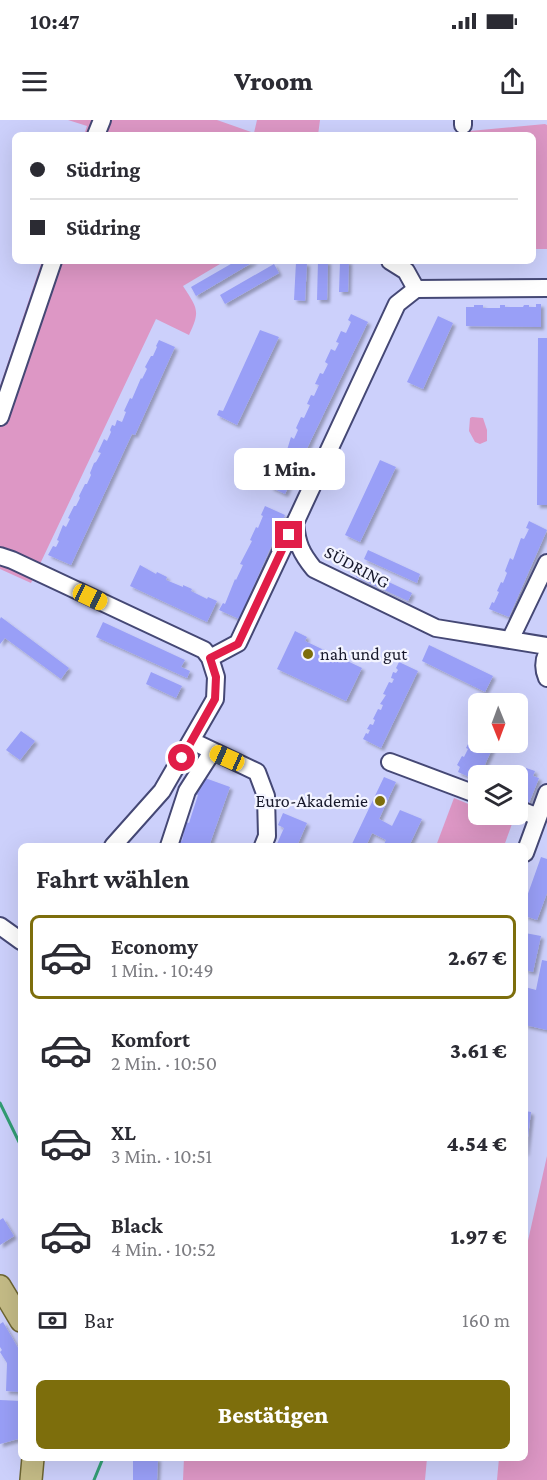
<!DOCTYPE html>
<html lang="de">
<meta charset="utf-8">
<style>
body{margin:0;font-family:"Crimson Pro",serif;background:#f7f7f7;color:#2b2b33;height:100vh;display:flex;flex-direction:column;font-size:22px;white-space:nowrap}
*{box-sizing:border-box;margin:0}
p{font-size:20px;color:#7c7c81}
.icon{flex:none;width:33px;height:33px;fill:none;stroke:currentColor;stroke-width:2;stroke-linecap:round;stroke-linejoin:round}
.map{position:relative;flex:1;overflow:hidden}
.panel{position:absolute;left:18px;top:723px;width:510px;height:618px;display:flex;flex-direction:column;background:#fff;border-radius:9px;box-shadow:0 6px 24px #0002}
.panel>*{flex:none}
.hud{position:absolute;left:12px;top:12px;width:524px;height:132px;border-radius:9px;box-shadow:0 6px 24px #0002;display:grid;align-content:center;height:132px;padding:0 18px;background:#fff}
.needle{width:39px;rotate:179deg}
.fabs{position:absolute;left:468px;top:573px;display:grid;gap:12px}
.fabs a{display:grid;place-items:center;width:60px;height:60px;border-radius:9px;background:#fff;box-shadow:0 6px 24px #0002;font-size:30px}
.end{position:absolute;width:27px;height:27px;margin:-14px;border:8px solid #e11d48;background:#fff;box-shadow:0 0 0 3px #fff}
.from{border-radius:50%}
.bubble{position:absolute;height:42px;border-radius:9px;background:#fff;box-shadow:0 6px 24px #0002;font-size:20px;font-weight:800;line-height:42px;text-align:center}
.car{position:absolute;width:18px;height:36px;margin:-18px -9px;border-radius:8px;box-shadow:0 0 4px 2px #0007;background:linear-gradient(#f5c518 24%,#345 0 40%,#f5c518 0 76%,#345 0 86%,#f5c518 0)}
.hud b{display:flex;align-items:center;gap:21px;height:57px;font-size:22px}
.hud b+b{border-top:2px solid #e1e1e2}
.hud i{width:15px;height:15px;background:#2b2b33}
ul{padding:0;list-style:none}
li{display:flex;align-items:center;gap:18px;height:84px;margin:0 12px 9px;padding:0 6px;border:3px solid transparent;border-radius:9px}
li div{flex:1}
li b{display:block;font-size:22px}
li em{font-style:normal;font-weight:800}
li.selected{border-color:#7d6e0c}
li>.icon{width:54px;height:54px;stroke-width:1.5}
h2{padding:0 18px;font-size:27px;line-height:72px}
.pay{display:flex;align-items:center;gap:15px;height:66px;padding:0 18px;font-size:22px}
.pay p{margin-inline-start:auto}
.cta{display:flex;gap:12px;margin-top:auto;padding:12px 18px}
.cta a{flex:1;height:69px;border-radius:9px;background:#7d6e0c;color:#fff;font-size:24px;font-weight:800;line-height:69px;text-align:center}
.status{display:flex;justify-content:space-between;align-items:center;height:42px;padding:0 30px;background:#fff;direction:ltr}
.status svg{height:16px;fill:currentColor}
header{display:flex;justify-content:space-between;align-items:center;height:78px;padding:0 18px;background:#fff;font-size:27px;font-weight:800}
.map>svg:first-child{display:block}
.green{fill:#dd97c5}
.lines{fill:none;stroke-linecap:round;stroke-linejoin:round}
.stream{stroke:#329d74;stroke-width:3}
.building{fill:#999ff7;filter:url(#shadow)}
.minor-casing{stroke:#454875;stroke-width:20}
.major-casing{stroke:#6d6532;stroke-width:24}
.minor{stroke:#fff;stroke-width:16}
.major{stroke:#c4bb86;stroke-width:21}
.route{stroke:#e11d48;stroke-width:8}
.poi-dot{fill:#7d6e0c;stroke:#f3f4ff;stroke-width:2}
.labels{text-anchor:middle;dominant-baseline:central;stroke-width:4.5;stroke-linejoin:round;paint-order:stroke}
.street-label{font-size:18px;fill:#17182b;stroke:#f3f4ff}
.poi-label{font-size:18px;fill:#17182b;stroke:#f3f4ff;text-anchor:start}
</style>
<div class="status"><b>10:47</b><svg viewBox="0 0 49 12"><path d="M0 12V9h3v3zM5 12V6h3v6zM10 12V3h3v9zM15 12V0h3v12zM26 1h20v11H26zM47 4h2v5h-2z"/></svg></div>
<header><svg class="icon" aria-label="menu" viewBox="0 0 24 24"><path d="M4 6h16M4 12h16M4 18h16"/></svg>Vroom<svg class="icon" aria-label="share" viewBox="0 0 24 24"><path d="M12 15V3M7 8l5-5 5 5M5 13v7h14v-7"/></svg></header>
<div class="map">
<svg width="547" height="1360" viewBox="0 0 547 1360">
<defs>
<filter id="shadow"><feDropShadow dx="3" dy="3" stdDeviation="1.5" flood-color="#0004"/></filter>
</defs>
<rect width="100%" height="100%" fill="#ccd0fb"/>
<path class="green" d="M 68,0 L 217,0 L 254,13 L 257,0 L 320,0 L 318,15 L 84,15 L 87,6 Z
M 545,4 L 547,5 L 547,129 L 533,129 L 532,15 L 459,15 L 459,12 Z
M 42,141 L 225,141 L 183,166 C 197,188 201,190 189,215 L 156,199 L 31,463 L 0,449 L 0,266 Z
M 472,297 L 483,298 L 487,310 L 487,321 L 480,324 L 475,322 L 469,311 L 470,298 Z
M 454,678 L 478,688 L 478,694 L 497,695 L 513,701 L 504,726 L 436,726 Z
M 547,1036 L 547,1360 L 497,1360 L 499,1338 L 525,1338 L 525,1134 Z
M 184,1338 L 427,1338 L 425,1360 L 183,1360 Z"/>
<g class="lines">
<path class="stream" d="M 0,983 L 21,1026
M 94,1360 L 103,1338"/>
</g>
<path class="building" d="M 236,141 L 255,141 L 196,176 L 191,167 Z
M 318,141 L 328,141 L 327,180 L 317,180 Z
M 340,141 L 349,141 L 348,172 L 339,172 Z
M 296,142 L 307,143 L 305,181 L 294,180 Z
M 274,144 L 279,153 L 225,184 L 220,175 Z
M 536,184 L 541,184 L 541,207 L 466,206 L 466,187 L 474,187 L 474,185 L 483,185 L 483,188 L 500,188 L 500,185 L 505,185 L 505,187 L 523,187 L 524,185 L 529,185 L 529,187 L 536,187 Z
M 351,194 L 368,202 L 285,374 L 270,367 L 272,364 L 274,365 L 280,353 L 276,352 L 282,339 L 285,340 L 289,332 L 287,330 L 291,317 L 294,319 L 298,310 L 296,308 L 301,297 L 304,298 L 310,285 L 307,284 L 311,275 L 314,276 L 319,265 L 315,264 L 320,253 L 323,254 L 328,244 L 325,242 L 331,229 L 335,231 L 339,223 L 336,222 L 341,211 L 346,213 L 351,202 L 348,200 Z
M 438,196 L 453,203 L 423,269 L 407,262 Z
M 260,210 L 279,217 L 237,305 L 217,295 L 219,290 L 223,291 Z
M 538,218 L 547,218 L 547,385 L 537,385 Z
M 159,220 L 175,227 L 135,315 L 132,314 L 71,445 L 48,435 L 53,426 L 56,427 L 59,421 L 57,420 L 63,405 L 66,407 L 70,399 L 68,398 L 74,386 L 76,386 L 80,378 L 79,376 L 85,364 L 87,364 L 91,355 L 90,353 L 94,343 L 96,342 L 101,333 L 98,332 L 104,319 L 107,321 L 111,312 L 110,310 L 112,305 L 115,306 L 117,300 L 122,302 L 126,292 L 124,291 L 130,278 L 132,279 L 141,258 L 142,259 L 147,249 L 145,247 L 151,236 L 153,236 L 157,227 L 156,226 Z
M 380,340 L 396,347 L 360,422 L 345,415 Z
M 265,386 L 285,395 L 239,499 L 219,490 L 223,483 L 225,484 L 235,459 L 236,460 L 243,445 L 240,444 L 252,421 L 250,420 L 256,407 L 258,408 L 263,396 L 261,395 Z
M 529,401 L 547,410 L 509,497 L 489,489 L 492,482 L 494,483 L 499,472 L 497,471 L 501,462 L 503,463 L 507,453 L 505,451 L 510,438 L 513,440 L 521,418 L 524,419 L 529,409 L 526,408 Z
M 368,430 L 420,454 L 417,463 L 364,439 Z
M 140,445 L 156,454 L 157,452 L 167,457 L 166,460 L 183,467 L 183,465 L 192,469 L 191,471 L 207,479 L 208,477 L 217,481 L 207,502 L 130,466 Z
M 359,448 L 412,473 L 408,481 L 356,457 Z
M 1,497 L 69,548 L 61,559 L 5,518 L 0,524 L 0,499 Z
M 103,502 L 185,540 L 181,547 L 190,551 L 187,558 L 96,517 Z
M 295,511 L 307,517 L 305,521 L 362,548 L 346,581 L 277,549 Z
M 429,525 L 493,556 L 485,572 L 422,541 Z
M 399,542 L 418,551 L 381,628 L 363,619 L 366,613 L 368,614 L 370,610 L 367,609 L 370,604 L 373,605 L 375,600 L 373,599 L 378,589 L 381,590 L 383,585 L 380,584 L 386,575 L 383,574 L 389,562 L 392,563 L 394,559 L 391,558 L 393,552 L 396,553 L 398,550 L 396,548 Z
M 151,552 L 182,566 L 176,578 L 146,564 Z
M 478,607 L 478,622 L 495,622 L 480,656 L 478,656 L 478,661 L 458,652 L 460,647 L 457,645 L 462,636 L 464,637 L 468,629 L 466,628 L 471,618 L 473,619 Z
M 21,611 L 35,621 L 20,640 L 6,630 Z
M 514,647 L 521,650 L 523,647 L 535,651 L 533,656 L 539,658 L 529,683 L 518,679 L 518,656 L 511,656 Z
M 384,657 L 396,662 L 379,699 L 392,706 L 400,690 L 422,699 L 409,726 L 383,726 L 386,720 L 372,713 L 366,726 L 351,726 Z
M 205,658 L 230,667 L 209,726 L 178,726 L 180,720 L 182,721 L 186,702 L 189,703 L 198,675 L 196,674 L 200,662 L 203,663 Z
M 283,693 L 307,703 L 297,726 L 276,726 L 284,708 L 278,705 Z
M 541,737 L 547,739 L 547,773 L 537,800 L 525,796 L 525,782 Z
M 525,813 L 541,816 L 533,852 L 525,850 Z
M 542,840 L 547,841 L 547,910 L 525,905 L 525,867 L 536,870 Z
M 525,991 L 531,992 L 526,1033 L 525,1033 Z
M 3,1098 L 14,1116 L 0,1125 L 0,1100 Z
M 3,1202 L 21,1233 L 21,1272 L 6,1271 L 7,1243 L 0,1232 L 2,1230 L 0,1227 L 0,1204 Z
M 0,1280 L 21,1281 L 21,1315 L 18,1317 L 18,1319 L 0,1324 Z
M 133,1338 L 158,1338 L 157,1360 L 133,1360 Z"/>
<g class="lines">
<defs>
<path id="minor" d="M 463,0 L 463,5
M 96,15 L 102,0
M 390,141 L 406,151 L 416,169 L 547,168
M 416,169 L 397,184 L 295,403 C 297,424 301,433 314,449 L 436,508 L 547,526
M 0,297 L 53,141
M 0,436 L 12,440 L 204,530 L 210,538 L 216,557 L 215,579 L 162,671 L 113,726
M 510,520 L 547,443
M 547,533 C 543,542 543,549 547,558
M 210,538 L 238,523 L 289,415
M 192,621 L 257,652 L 266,676 L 267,716 L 263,726
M 390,642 L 478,675
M 518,689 L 538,697
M 169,726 L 187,671 L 212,632
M 525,733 L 547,673
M 0,806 L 21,821"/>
<path id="major" d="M 0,1166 L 21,1201
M 31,1360 L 33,1338"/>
</defs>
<use href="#minor" class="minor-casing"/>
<use href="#major" class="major-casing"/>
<use href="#minor" class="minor"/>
<use href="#major" class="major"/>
</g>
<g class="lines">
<path class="route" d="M 182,638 L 215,579 L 216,557 L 210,538 L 238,524 L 289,415"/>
</g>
<g class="poi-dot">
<circle cx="308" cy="534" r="6"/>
<circle cx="380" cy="681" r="6"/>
</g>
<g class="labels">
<g class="street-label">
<text transform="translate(357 447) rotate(28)">SÜDRING</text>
</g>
<g class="poi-label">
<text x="320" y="534">nah und gut</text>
<text x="368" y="681" text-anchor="end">Euro-Akademie</text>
</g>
</g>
</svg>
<div class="fabs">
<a><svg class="needle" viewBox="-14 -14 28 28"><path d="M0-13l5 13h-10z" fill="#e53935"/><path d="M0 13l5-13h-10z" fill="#7c7c81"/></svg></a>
<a><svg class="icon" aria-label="layers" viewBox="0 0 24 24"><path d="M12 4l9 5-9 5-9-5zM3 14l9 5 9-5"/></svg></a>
</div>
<i class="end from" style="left:182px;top:638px"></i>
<i class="end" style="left:289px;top:415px"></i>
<div class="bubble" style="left:234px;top:328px;width:111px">1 Min.</div>
<i class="car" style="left:90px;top:477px;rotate:115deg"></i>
<i class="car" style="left:227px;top:638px;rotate:294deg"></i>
<div class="hud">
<b><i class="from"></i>Südring</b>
<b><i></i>Südring</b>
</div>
<section class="panel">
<h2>Fahrt wählen</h2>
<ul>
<li class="selected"><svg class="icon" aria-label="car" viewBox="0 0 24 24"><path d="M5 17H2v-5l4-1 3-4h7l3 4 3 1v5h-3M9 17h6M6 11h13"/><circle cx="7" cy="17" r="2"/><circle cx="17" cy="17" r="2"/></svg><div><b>Economy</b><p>1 Min. · 10:49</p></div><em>2.67 €</em></li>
<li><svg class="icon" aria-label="car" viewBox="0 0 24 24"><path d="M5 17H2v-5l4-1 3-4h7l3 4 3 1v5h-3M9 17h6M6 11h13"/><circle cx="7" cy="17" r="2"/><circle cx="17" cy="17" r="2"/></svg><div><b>Komfort</b><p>2 Min. · 10:50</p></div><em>3.61 €</em></li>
<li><svg class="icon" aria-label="car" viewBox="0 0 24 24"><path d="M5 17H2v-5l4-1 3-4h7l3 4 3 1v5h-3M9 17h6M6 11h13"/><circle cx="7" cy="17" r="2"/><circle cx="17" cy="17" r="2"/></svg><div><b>XL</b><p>3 Min. · 10:51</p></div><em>4.54 €</em></li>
<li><svg class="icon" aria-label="car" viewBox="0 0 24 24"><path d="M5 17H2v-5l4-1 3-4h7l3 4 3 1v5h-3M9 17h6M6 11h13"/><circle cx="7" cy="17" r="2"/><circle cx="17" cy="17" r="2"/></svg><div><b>Black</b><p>4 Min. · 10:52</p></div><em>1.97 €</em></li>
</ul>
<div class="pay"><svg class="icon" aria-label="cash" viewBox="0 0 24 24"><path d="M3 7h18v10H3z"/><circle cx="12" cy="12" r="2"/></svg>Bar<p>160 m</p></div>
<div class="cta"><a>Bestätigen</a></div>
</section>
</div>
